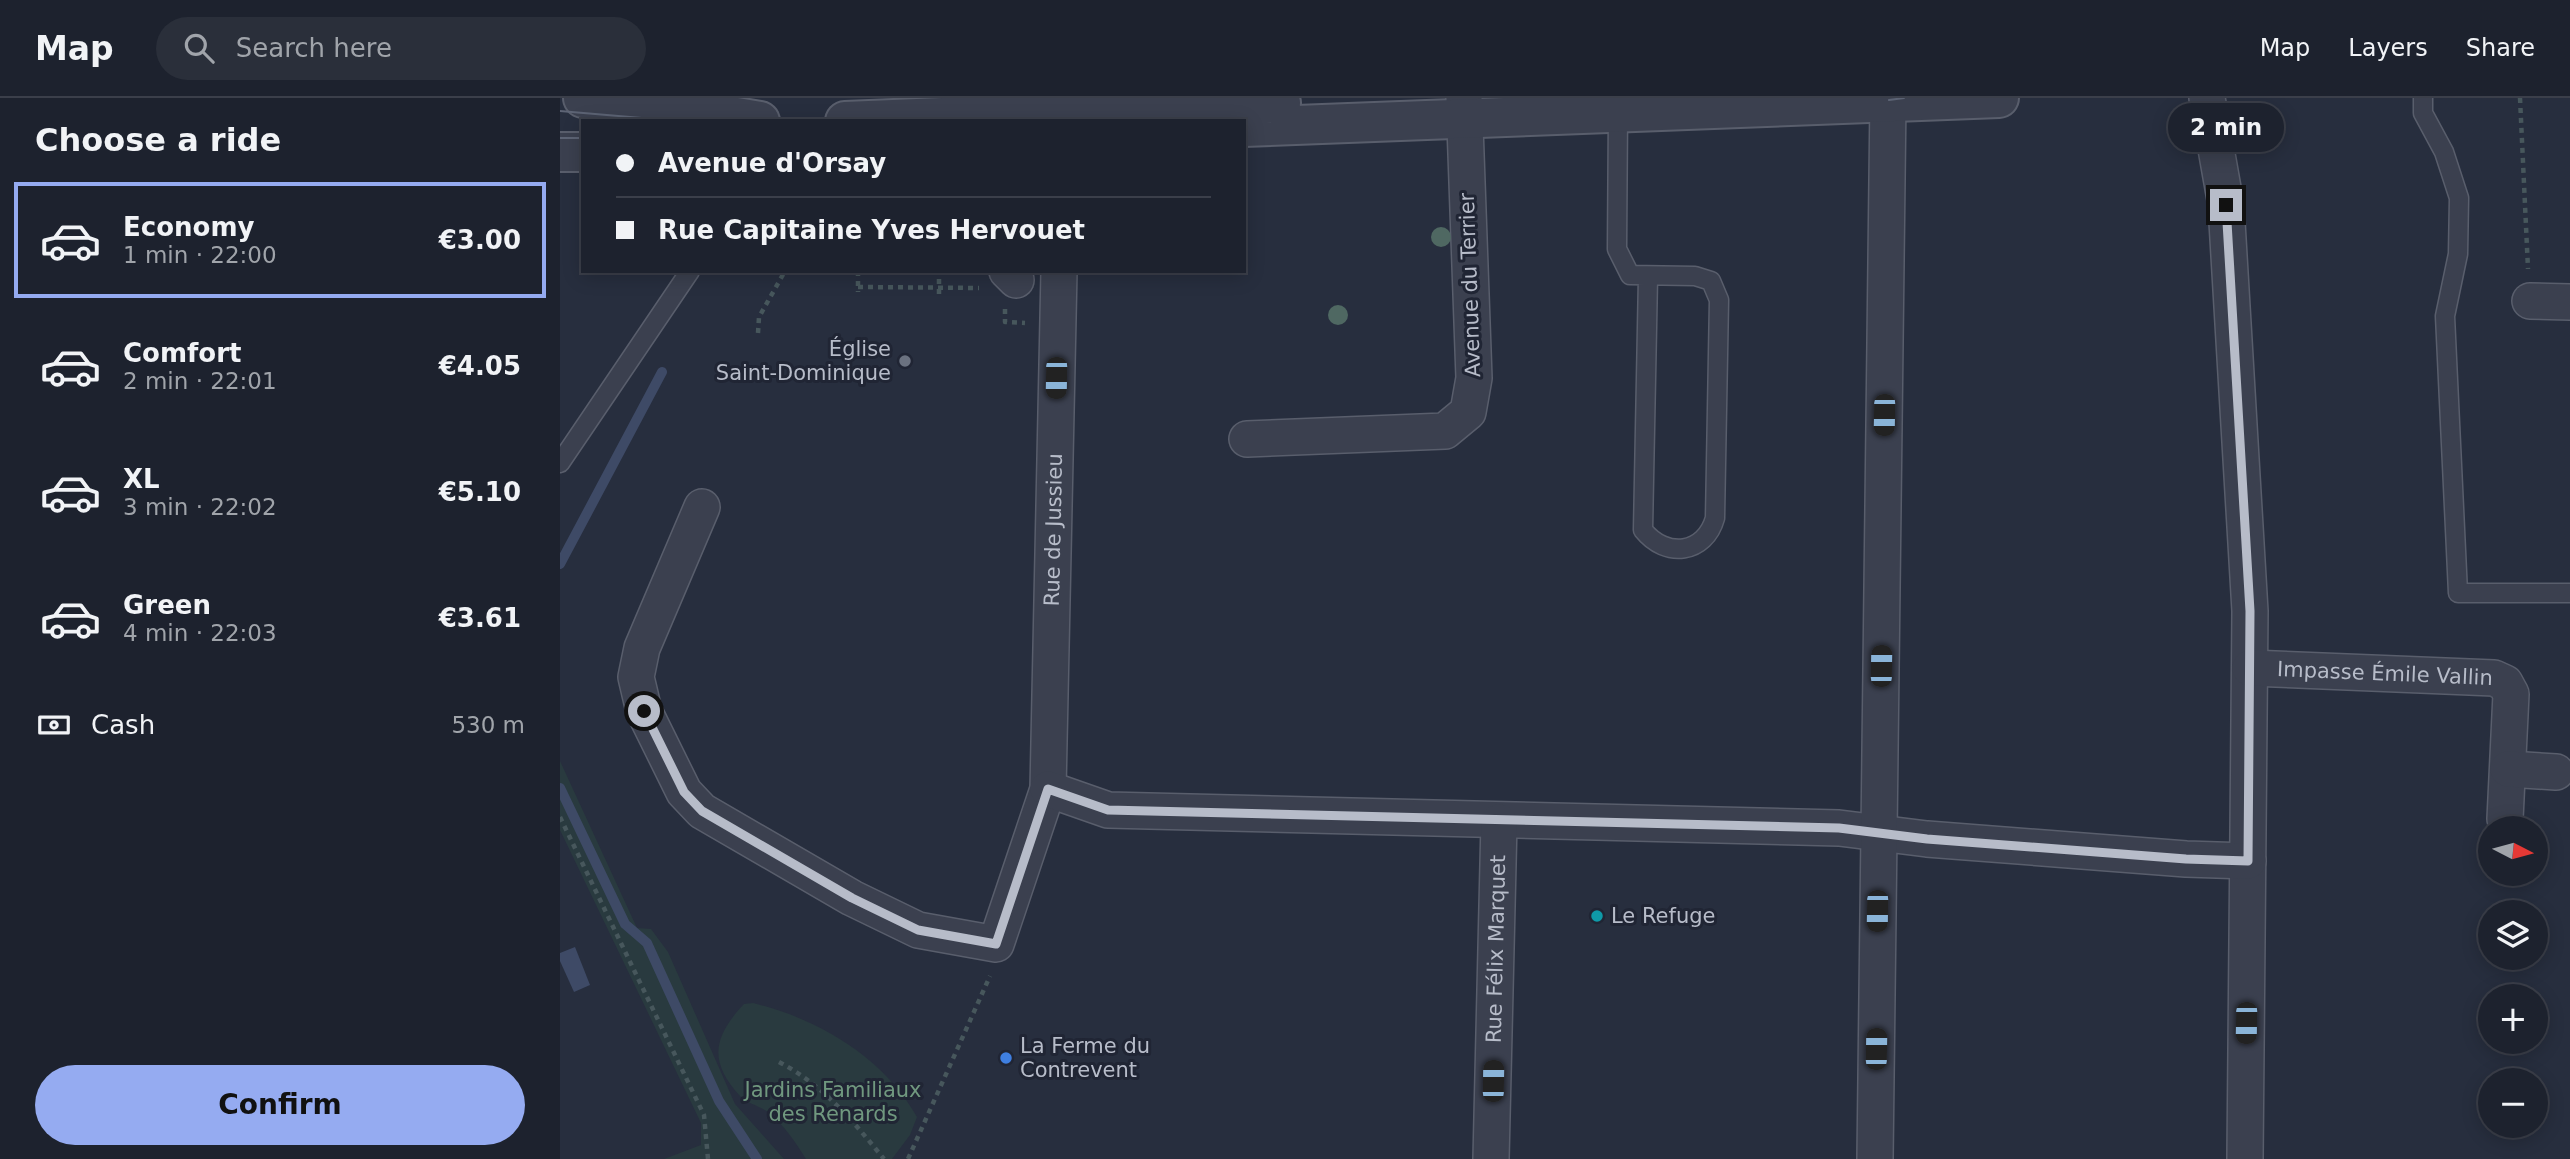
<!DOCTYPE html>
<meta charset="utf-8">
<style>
body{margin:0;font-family:"DejaVu Sans",sans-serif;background:#2a2f3a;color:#f1f3f6;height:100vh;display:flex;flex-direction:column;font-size:26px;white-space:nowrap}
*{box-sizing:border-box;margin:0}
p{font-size:23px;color:#a0a4aa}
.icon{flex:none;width:38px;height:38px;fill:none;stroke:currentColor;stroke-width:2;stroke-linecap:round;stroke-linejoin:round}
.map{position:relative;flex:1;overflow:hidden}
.drawer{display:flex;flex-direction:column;background:#1d222e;width:560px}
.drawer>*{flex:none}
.top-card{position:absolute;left:21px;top:21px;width:665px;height:154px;border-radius:0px;box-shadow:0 4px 18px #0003,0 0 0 2px #3b3f4a;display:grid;align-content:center;height:154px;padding:0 35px;background:#1d222e}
.needle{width:46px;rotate:96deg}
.fabs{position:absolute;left:1918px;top:718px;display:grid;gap:14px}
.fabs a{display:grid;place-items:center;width:70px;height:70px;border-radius:50%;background:#1d222e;box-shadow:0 4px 18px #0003,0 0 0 2px #3b3f4a;font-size:35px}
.end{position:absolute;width:32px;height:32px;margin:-16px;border:9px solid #b7bcc9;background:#111;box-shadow:0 0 0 4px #111}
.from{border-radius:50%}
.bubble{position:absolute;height:49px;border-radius:24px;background:#1d222e;box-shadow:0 4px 18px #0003,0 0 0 2px #3b3f4a;font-size:23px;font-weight:700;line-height:49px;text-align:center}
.car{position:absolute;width:21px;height:42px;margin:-21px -10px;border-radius:9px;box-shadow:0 0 5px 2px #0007;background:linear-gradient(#222 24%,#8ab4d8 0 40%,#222 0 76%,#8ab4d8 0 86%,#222 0)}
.top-card b{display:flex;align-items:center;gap:24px;height:66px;font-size:26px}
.top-card b+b{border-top:2px solid #3b3f4a}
.top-card i{width:18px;height:18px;background:#f1f3f6}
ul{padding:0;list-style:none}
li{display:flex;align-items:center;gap:21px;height:116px;margin:0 14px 10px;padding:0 21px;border:4px solid transparent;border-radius:0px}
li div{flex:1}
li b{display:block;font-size:26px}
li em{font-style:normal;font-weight:700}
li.active{border-color:#95abf1}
li>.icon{width:63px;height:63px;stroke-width:1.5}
h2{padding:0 35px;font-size:32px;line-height:84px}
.pay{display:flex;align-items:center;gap:18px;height:77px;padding:0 35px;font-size:26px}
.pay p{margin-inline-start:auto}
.cta{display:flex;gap:14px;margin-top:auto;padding:14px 35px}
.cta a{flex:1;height:80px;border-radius:42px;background:#95abf1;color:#111;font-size:28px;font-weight:700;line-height:80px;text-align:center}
header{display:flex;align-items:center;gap:42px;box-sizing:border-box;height:98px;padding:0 35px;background:#1d222e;border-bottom:2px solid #3b3f4a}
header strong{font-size:33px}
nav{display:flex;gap:38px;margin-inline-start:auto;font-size:24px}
.search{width:490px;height:63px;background:#2a2f3a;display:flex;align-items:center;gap:18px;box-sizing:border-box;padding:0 24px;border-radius:38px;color:#a0a4aa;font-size:26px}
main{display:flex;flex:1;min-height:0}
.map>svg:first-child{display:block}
.green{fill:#293a3f}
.water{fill:#3e4a66}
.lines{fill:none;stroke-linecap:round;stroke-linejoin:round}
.stream{stroke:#3e4a66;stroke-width:10}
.service-casing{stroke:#595e6c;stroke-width:21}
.minor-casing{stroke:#595e6c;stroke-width:38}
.tertiary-casing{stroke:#595e6c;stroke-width:42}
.path{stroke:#47575c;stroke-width:4.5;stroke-dasharray:5 5;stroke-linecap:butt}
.service{stroke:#3b404f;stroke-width:18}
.minor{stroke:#3b404f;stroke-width:35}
.tertiary{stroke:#3b404f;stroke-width:38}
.tram{stroke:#5d6475;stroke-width:2}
.tree{fill:#4f6862}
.route{stroke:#b7bcc9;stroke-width:9}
.worship-dot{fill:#6b7280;stroke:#202534;stroke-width:2.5}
.culture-dot{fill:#0f9aa8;stroke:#202534;stroke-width:2.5}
.shop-dot{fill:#3f7fe0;stroke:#202534;stroke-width:2.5}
.labels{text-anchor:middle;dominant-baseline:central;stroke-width:6;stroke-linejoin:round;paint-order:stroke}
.street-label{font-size:21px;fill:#b7bcc9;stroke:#202534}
.poi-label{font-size:21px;fill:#b7bcc9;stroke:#202534;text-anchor:start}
.park-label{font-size:21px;fill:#70987f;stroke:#202534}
</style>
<header>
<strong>Map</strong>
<div class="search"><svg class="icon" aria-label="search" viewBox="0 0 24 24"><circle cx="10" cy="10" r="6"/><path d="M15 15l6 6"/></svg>Search here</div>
<nav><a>Map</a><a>Layers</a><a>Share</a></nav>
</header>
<main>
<section class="drawer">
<h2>Choose a ride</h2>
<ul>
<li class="active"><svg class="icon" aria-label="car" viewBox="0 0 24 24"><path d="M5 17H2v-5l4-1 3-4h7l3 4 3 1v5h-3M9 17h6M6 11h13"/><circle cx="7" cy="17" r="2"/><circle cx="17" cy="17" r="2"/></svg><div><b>Economy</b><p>1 min · 22:00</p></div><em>€3.00</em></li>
<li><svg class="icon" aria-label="car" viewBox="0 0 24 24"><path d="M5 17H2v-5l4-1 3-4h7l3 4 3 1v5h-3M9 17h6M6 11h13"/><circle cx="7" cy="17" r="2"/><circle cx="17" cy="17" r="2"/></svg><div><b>Comfort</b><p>2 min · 22:01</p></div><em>€4.05</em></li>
<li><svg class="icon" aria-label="car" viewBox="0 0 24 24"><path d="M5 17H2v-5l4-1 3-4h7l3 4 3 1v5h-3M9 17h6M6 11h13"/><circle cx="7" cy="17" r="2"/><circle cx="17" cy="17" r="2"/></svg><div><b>XL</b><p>3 min · 22:02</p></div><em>€5.10</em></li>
<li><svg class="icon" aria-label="car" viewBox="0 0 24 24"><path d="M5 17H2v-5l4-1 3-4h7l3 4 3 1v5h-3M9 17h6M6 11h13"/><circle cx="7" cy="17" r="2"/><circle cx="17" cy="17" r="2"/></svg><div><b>Green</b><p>4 min · 22:03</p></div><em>€3.61</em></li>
</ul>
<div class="pay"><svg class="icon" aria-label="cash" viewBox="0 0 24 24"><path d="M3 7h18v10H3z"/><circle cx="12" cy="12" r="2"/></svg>Cash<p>530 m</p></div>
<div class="cta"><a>Confirm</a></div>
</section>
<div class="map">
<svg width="2010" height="1061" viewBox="0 0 2010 1061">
<rect width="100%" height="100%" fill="#272e3e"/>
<path class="green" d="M 0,663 L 77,830 L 91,831 L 108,854 L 175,1006 L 224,1061 L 104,1061 L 141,1047 L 141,1025 L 0,732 Z
M 193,905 C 259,921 324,960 357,1019 L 350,1037 L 332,1061 L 246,1061 C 236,1045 224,1027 209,1015 C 201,1008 188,1006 181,999 C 148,964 153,939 184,906 Z"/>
<path class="water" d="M 15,849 L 30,887 L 14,894 L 0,863 L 0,855 Z"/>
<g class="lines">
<path class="stream" d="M 0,466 L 102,274
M 0,690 L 65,826 L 87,845 L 159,1003 L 197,1061"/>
<defs>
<path id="service" d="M 1863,0 L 1863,15 L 1884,54 L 1899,100 L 1898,156 L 1885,218 L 1898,495 L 2010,495
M 1058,14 L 1057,151 L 1070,177 L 1135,178 L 1151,183 L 1159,202 L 1155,420 C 1145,456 1106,461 1083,432 L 1088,179
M 0,365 L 130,173"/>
<g id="minor">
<path d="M 1647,0 L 1666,107 L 1690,513 L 1685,1061"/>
<path d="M 447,173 L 456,182"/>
<path d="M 1970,203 L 2010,204"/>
<path d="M 687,341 L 885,333 L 908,314 L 914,280 L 904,0"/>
<path id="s1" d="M 142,409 L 82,550 L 76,579 L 84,613 L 124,694 L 142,713 L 292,800 L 358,832 L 436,846 L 488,691 L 499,173"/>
<path id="s2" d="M 1690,570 L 1934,580 L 1945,585 L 1951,596 L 1945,721"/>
<path d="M 1948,671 L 1996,674"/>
<path d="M 488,691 L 548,712 L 1279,730 L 1367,741 L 1626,761 L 1688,763"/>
<path id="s3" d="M 931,1061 L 939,724"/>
<path d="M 1315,1061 L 1328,0"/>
</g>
<path id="tertiary" d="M 23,0 L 129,11 L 200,23
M 285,23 L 721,5
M 684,29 L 1439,0
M 0,54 L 23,54"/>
</defs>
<use href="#service" class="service-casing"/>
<use href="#minor" class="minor-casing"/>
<use href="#tertiary" class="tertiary-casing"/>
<path class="path" d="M 1960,0 L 1968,171
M 298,173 L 298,194
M 298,189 L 419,190
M 379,196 L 379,173
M 445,211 L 445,224 L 465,225
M 198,235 L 199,219 L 225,173
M 0,719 L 144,1017 L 148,1061
M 219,964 C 263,987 293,1023 324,1061
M 348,1061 L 430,878"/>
<use href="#service" class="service"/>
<use href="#minor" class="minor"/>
<use href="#tertiary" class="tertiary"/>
<path class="tram" d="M 1329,2 L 1344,0
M 0,13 L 117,23
M 0,40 L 23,40"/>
</g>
<g class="tree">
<circle cx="881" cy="139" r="10"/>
<circle cx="778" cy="217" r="10"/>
</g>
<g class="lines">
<path class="route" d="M 84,613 L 124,694 L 142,713 L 292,800 L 358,832 L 436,846 L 488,691 L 548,712 L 1279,730 L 1367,741 L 1626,761 L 1688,763 L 1690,513 L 1666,107"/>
</g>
<circle class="worship-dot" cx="345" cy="263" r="7"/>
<circle class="culture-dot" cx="1037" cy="818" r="7"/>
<circle class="shop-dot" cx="446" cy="960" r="7"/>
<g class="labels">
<g class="street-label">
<text transform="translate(910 187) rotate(-92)">Avenue du Terrier</text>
<text stroke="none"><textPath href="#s1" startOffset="1083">Rue de Jussieu</textPath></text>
<text stroke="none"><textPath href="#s2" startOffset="135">Impasse Émile Vallin</textPath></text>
<text stroke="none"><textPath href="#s3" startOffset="210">Rue Félix Marquet</textPath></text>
</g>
<g class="poi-label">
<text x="331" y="251" text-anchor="end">Église<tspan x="331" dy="24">Saint-Dominique</tspan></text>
<text x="1051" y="818">Le Refuge</text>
<text x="460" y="948">La Ferme du<tspan x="460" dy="24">Contrevent</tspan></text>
</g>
<g class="park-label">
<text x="273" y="992">Jardins Familiaux<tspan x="273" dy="24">des Renards</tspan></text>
</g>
</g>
</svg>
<div class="fabs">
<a><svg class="needle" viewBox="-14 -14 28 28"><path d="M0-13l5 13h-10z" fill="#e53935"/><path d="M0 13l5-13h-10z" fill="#a0a4aa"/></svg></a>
<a><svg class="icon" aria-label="layers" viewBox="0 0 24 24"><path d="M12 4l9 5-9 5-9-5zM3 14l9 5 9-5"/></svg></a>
<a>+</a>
<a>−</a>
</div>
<i class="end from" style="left:84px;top:613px"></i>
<i class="end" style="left:1666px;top:107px"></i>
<div class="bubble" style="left:1608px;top:5px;width:116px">2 min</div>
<i class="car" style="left:496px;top:280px;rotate:181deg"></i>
<i class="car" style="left:1324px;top:317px;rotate:181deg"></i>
<i class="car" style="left:1321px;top:568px;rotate:1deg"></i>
<i class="car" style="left:1317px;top:813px;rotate:181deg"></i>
<i class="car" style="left:1686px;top:925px;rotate:181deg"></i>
<i class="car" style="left:1316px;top:951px;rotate:1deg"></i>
<i class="car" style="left:933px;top:983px;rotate:1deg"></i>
<div class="top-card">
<b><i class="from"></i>Avenue d'Orsay</b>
<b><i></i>Rue Capitaine Yves Hervouet</b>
</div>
</div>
</main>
